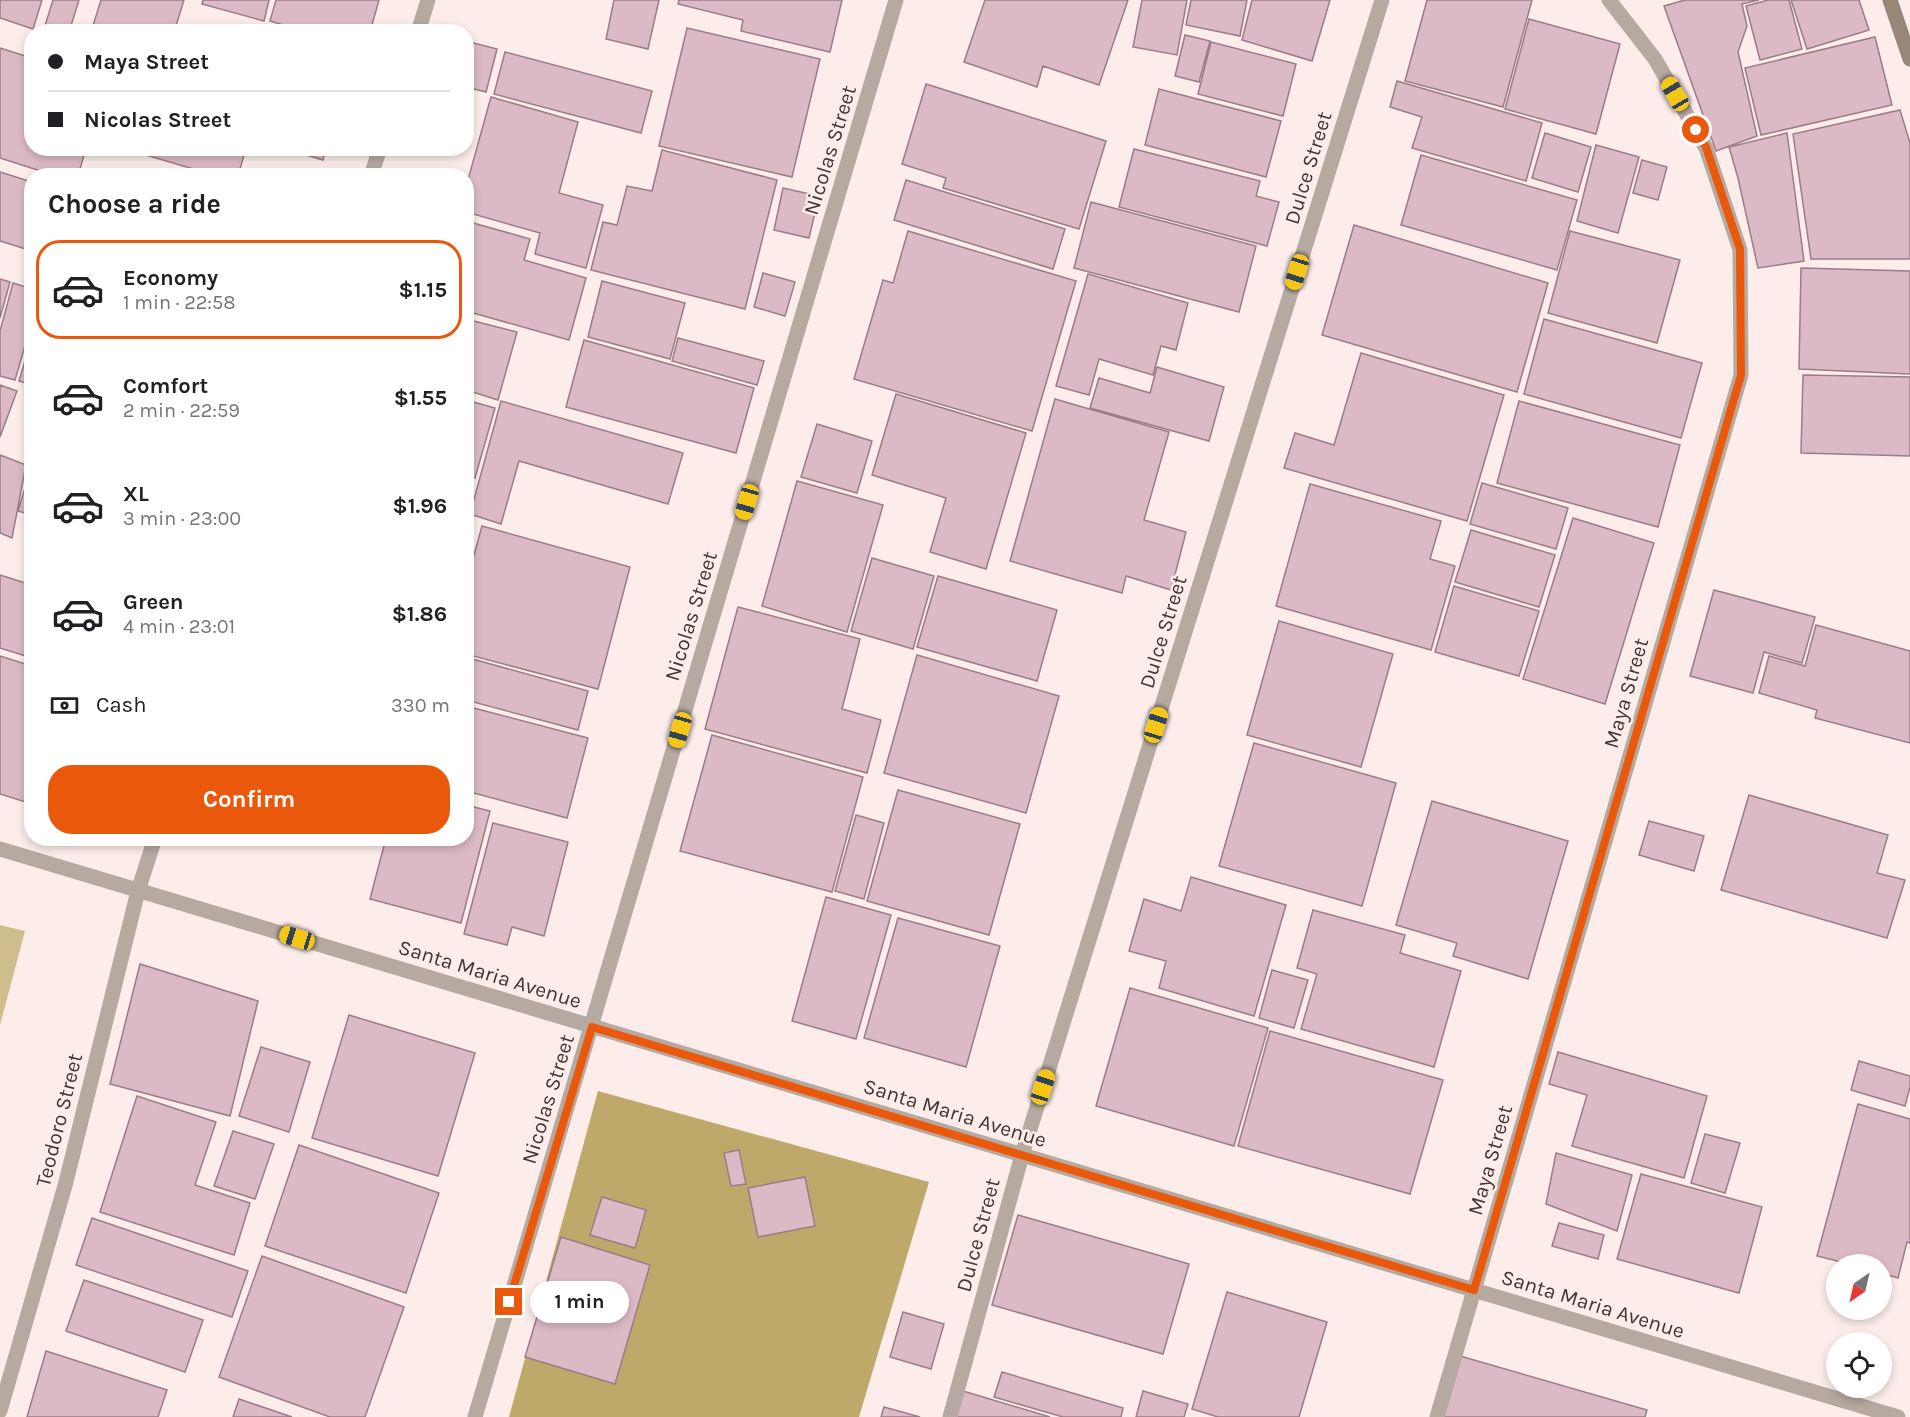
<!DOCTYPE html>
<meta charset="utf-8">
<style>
body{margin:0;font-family:Karla,sans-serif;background:#f6f6f6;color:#202124;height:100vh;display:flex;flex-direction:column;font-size:22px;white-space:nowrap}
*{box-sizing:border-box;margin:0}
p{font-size:20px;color:#757577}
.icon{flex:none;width:33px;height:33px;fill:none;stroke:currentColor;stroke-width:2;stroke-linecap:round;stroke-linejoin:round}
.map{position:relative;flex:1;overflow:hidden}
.sheet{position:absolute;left:24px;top:168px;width:450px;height:678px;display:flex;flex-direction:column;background:#fff;border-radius:24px;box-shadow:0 3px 9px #0003}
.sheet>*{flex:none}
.banner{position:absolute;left:24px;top:24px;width:450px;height:132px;border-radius:24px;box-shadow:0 3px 9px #0003;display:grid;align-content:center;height:132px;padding:0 24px;background:#fff}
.needle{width:39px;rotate:214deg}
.fabs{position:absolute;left:1826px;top:1254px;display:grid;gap:12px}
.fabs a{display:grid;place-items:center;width:66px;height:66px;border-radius:50%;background:#fff;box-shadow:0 3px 9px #0003;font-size:30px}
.end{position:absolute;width:27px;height:27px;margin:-14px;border:8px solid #ea580c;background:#fff;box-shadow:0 0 0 3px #fff}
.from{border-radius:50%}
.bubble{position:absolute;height:42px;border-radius:21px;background:#fff;box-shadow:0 3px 9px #0003;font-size:20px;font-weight:700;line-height:42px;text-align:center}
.car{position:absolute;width:18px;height:36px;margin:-18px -9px;border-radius:8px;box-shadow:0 0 4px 2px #0007;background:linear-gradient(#f5c518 24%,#345 0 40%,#f5c518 0 76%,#345 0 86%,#f5c518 0)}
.banner b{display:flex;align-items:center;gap:21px;height:57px;font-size:22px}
.banner b+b{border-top:2px solid #e0e0e0}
.banner i{width:15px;height:15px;background:#202124}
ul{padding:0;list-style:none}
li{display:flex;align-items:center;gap:18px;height:99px;margin:0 12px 9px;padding:0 12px;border:3px solid transparent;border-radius:24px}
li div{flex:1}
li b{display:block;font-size:22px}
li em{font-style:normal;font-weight:700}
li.selected{border-color:#ea580c}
li>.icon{width:54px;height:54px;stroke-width:1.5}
h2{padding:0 24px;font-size:27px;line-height:72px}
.pay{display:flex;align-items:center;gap:15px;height:66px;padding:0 24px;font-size:22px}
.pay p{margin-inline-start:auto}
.button{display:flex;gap:12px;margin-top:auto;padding:12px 24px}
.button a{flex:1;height:69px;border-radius:24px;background:#ea580c;color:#fff;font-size:24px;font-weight:700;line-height:69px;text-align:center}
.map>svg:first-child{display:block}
.green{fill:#cfbe8c}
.forest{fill:#bea96b}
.building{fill:#dcbac5;stroke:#9c7c87;stroke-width:1.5}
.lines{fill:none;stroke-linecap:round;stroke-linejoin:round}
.street{stroke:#b5a9a0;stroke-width:15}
.secondary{stroke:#988679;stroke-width:15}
.route{stroke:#ea580c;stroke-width:8}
.labels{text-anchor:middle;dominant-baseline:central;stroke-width:5;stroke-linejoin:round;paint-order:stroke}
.street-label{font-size:21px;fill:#433533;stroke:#fcedea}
</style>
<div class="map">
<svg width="1910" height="1417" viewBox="0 0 1910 1417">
<rect width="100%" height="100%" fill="#fcedea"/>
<path class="green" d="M 0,925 L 25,931 L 0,1025 Z"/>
<path class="forest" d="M 598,1091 L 929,1182 L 859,1417 L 509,1417 Z"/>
<path class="building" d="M 0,0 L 42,0 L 33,29 L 0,18 Z
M 53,0 L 79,0 L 69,32 L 43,32 Z
M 101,0 L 184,0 L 174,32 L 91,32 Z
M 203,0 L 269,0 L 264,21 L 202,4 Z
M 276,0 L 379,0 L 370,32 L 306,32 L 270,21 Z
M 614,0 L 659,0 L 648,49 L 606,39 Z
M 679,0 L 842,0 L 830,52 L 741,31 L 743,20 L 678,4 Z
M 985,0 L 1128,0 L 1099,85 L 1043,66 L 1037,87 L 964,62 Z
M 1142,0 L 1187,0 L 1177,55 L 1133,47 Z
M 1191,0 L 1247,0 L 1240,36 L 1186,25 Z
M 1252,0 L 1330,0 L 1312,61 L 1242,40 Z
M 1427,0 L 1532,0 L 1503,107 L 1405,81 Z
M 1685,0 L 1759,0 L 1742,4 L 1747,26 L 1738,52 L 1757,136 L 1716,151 L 1664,6 Z
M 1768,0 L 1789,0 L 1802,49 L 1760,60 L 1746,6 Z
M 1791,0 L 1859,0 L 1869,30 L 1807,49 Z
M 1529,19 L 1620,44 L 1596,134 L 1505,109 Z
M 189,25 L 212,32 L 188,32 Z
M 687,28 L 820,59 L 792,177 L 659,146 Z
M 1185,35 L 1210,41 L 1199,82 L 1175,76 Z
M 1875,37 L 1892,105 L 1761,135 L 1745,68 Z
M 466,41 L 497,49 L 486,92 L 466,87 Z
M 1211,42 L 1296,64 L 1283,116 L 1198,94 Z
M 0,48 L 32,58 L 32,148 L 86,148 L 78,176 L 56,176 L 0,158 Z
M 505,52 L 652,91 L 641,133 L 494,94 Z
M 1397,81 L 1542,123 L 1526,181 L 1412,148 L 1422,117 L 1390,107 Z
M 926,84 L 1106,141 L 1079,229 L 943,188 L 946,178 L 902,164 Z
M 1159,89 L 1281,121 L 1266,177 L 1145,145 Z
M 491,97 L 578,122 L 559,193 L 603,205 L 586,268 L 535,254 L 540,233 L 466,212 L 466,187 Z
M 1900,110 L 1910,143 L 1910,259 L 1811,259 L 1793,134 Z
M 1545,133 L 1591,147 L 1578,192 L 1532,178 Z
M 1787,133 L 1804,261 L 1758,268 L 1738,178 L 1729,147 Z
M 1596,145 L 1639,157 L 1618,233 L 1577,221 Z
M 148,148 L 246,148 L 238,176 L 217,176 L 146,155 Z
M 283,148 L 326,148 L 323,160 Z
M 1134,149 L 1260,181 L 1256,196 L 1279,202 L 1267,246 L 1119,207 Z
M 662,150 L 777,180 L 745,309 L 591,270 L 603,222 L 617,225 L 627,186 L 652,191 Z
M 1421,155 L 1577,200 L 1557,270 L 1401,225 Z
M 1642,160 L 1667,167 L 1658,200 L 1633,193 Z
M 0,172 L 32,182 L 32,251 L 0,241 Z
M 906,180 L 1065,229 L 1053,269 L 894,220 Z
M 783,188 L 819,196 L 809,238 L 774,230 Z
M 1091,202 L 1256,246 L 1239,312 L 1074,268 Z
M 466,221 L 530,239 L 524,260 L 586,278 L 569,340 L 466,311 Z
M 1354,225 L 1548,283 L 1517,392 L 1322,335 Z
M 908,231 L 1076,281 L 1032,431 L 854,379 L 883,280 L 893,283 Z
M 1570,231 L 1680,260 L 1657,343 L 1548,313 Z
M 1801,268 L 1910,271 L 1910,374 L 1799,369 Z
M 763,273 L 795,282 L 785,316 L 754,307 Z
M 1088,274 L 1188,303 L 1176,350 L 1161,346 L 1153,375 L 1099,359 L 1089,395 L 1056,386 Z
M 0,279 L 10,282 L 0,318 Z
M 602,281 L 685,303 L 670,359 L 588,337 Z
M 13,283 L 32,289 L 32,322 L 15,380 L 0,376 L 0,331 Z
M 466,319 L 517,332 L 498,400 L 466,390 Z
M 1544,319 L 1702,363 L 1681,438 L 1524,394 Z
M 32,337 L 32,385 L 19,381 Z
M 678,338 L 764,361 L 757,385 L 672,361 Z
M 584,340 L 754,388 L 736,453 L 566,407 Z
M 1361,353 L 1504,395 L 1467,521 L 1284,468 L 1295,433 L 1334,445 Z
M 1157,367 L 1224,387 L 1209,441 L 1090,408 L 1099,378 L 1150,393 Z
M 1803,375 L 1910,377 L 1910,456 L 1801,453 Z
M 0,385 L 17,391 L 0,437 Z
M 896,394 L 1026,433 L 986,569 L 930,552 L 946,498 L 872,475 Z
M 1055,399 L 1169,432 L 1144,520 L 1186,532 L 1171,590 L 1126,576 L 1122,593 L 1010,561 Z
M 466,400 L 495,408 L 475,478 L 466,475 Z
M 501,401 L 683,453 L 668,504 L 519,461 L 501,524 L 470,514 Z
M 1519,401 L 1680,445 L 1658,527 L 1497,483 Z
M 817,424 L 872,441 L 857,493 L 801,477 Z
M 0,455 L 26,465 L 12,538 L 0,533 Z
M 32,465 L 32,515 L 18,511 Z
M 797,481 L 883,505 L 847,632 L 762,606 Z
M 1482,483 L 1568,508 L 1556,549 L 1470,524 Z
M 1310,484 L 1441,521 L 1430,559 L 1455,566 L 1431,650 L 1276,606 Z
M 1573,518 L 1654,543 L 1605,704 L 1523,679 Z
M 482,526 L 630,567 L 598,689 L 466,654 L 466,584 Z
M 1471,530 L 1555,555 L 1539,607 L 1455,582 Z
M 872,558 L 934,576 L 913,649 L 851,631 Z
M 0,575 L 32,585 L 32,658 L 0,648 Z
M 938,576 L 1057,610 L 1037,681 L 917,647 Z
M 1454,586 L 1539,611 L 1519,676 L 1435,652 Z
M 1714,590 L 1815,617 L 1802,663 L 1764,652 L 1753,693 L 1690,676 Z
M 738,607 L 860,639 L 842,709 L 881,720 L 867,773 L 705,729 Z
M 1279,621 L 1393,654 L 1361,767 L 1247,735 Z
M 1816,625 L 1910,651 L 1910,743 L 1815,718 L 1817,710 L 1759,693 L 1769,656 L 1805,666 Z
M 917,655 L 1059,696 L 1026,813 L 884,773 Z
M 0,656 L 32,666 L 32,804 L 0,794 Z
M 469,658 L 588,691 L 578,730 L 466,700 L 466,668 Z
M 466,706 L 588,738 L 567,818 L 466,791 Z
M 712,735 L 863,777 L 832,892 L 680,851 Z
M 1254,743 L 1396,783 L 1362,906 L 1219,866 Z
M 898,790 L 1020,824 L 989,935 L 867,901 Z
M 1749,795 L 1888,835 L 1877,873 L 1905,880 L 1887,938 L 1721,890 Z
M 1432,801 L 1568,841 L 1528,979 L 1453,956 L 1457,943 L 1396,925 Z
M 466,805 L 490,811 L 461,923 L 370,899 L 386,838 L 466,838 Z
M 856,815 L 884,823 L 864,899 L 835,891 Z
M 1649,821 L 1704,836 L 1694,871 L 1639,855 Z
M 493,823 L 568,842 L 544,936 L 512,927 L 507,945 L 464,934 Z
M 1191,877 L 1286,905 L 1254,1016 L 1159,988 L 1166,961 L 1129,951 L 1144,899 L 1181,911 Z
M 826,897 L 891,915 L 856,1039 L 792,1021 Z
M 1313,910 L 1405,935 L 1400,953 L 1461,971 L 1434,1067 L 1301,1029 L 1317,974 L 1297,968 Z
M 898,918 L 1000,946 L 966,1067 L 864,1038 Z
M 140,964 L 258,1001 L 230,1116 L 110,1084 Z
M 1272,970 L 1308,980 L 1294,1028 L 1259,1018 Z
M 1130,988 L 1268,1028 L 1234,1146 L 1096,1106 Z
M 349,1015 L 475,1053 L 438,1176 L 312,1138 Z
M 1270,1031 L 1443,1080 L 1410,1194 L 1238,1146 Z
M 261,1047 L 310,1062 L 289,1132 L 239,1116 Z
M 1558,1052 L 1707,1096 L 1684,1178 L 1572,1146 L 1587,1095 L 1549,1084 Z
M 1859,1061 L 1910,1076 L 1910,1087 L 1905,1106 L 1851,1090 Z
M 137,1096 L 216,1122 L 195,1185 L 250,1203 L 234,1255 L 100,1212 Z
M 1858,1104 L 1910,1119 L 1910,1243 L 1907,1242 L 1898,1278 L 1881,1273 L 1881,1264 L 1849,1264 L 1817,1256 Z
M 233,1131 L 274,1144 L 255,1199 L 214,1186 Z
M 1705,1134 L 1740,1143 L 1725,1193 L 1691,1183 Z
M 299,1145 L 439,1193 L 406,1293 L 265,1246 Z
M 739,1150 L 746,1184 L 731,1186 L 724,1153 Z
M 1556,1153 L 1632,1175 L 1617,1231 L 1546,1204 Z
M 1641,1174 L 1762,1207 L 1739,1293 L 1617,1259 Z
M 805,1177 L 815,1226 L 758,1237 L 748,1188 Z
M 602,1197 L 646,1210 L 635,1248 L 590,1235 Z
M 1018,1215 L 1189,1264 L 1163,1354 L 992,1305 Z
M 92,1218 L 248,1271 L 232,1317 L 76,1265 Z
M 1559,1223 L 1604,1235 L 1598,1259 L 1552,1246 Z
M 561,1237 L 650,1265 L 615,1384 L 525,1357 Z
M 262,1256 L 404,1307 L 365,1417 L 330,1417 L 219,1377 Z
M 84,1280 L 203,1320 L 185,1372 L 66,1331 Z
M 1227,1292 L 1327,1322 L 1299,1417 L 1218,1417 L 1192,1409 Z
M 903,1312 L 944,1324 L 931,1369 L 890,1357 Z
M 46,1351 L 167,1390 L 158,1417 L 27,1417 Z
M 1460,1356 L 1647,1410 L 1645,1417 L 1442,1417 Z
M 1002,1372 L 1123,1408 L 1121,1417 L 1063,1417 L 994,1397 Z
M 963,1391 L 1050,1417 L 955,1417 Z
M 1143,1391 L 1188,1404 L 1184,1417 L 1136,1417 Z
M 239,1399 L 292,1417 L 233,1417 Z
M 884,1407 L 920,1417 L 881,1417 Z"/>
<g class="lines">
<path class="street" d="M 418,32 L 428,0
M 371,176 L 380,148
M 0,849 L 1898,1417
M 0,1411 L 66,1182 L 138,891 L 155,838
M 475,1417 L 896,0
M 950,1417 L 1022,1155 L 1382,0
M 1437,1417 L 1741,375 L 1740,250 L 1706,148 L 1655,59 L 1609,0"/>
<path class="secondary" d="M 1890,0 L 1910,59"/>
</g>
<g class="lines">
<path class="route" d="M 509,1302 L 592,1027 L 1474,1290 L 1741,375 L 1740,249 L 1706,147 L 1696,130"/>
</g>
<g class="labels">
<g class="street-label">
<text transform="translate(830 150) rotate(-73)">Nicolas Street</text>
<text transform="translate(1308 168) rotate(-73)">Dulce Street</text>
<text transform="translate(691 616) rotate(-73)">Nicolas Street</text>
<text transform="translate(1163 632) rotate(-73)">Dulce Street</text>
<text transform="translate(1626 693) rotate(-74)">Maya Street</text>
<text transform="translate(490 974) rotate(17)">Santa Maria Avenue</text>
<text transform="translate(548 1099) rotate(-73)">Nicolas Street</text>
<text transform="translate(955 1113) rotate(17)">Santa Maria Avenue</text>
<text transform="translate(59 1120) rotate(-76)">Teodoro Street</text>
<text transform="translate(1490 1160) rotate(-74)">Maya Street</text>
<text transform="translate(978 1235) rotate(-75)">Dulce Street</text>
<text transform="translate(1593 1304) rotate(17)">Santa Maria Avenue</text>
</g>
</g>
</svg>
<div class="fabs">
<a><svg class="needle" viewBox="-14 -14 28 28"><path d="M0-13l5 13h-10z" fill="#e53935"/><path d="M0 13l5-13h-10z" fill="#757577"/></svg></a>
<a><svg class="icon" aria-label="locate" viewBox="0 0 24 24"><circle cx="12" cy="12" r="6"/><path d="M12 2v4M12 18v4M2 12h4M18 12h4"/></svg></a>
</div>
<i class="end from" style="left:1696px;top:130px"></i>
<i class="end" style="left:509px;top:1302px"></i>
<div class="bubble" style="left:530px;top:1281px;width:99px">1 min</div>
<i class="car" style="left:1675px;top:94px;rotate:330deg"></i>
<i class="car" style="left:1297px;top:272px;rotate:197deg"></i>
<i class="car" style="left:747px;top:502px;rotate:196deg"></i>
<i class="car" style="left:1156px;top:725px;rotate:17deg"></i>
<i class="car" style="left:680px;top:730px;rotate:196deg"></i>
<i class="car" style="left:297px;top:938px;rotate:287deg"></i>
<i class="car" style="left:1043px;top:1087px;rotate:18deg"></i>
<div class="banner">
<b><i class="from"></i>Maya Street</b>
<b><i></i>Nicolas Street</b>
</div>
<section class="sheet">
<h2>Choose a ride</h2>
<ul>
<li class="selected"><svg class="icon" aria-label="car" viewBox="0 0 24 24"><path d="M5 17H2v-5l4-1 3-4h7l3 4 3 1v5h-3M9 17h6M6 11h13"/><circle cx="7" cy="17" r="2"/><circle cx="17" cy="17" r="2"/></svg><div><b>Economy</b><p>1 min · 22:58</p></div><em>$1.15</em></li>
<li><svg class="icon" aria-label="car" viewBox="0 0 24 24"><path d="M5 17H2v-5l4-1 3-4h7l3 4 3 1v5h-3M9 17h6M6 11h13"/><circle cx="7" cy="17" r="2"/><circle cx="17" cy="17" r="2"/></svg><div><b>Comfort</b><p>2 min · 22:59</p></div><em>$1.55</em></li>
<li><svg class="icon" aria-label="car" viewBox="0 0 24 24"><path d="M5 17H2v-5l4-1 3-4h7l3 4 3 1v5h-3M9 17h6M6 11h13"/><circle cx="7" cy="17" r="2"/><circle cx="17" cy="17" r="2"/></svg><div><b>XL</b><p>3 min · 23:00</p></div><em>$1.96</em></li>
<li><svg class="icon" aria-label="car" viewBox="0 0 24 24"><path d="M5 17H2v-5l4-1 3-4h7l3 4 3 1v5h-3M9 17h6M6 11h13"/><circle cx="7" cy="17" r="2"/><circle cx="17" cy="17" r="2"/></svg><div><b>Green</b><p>4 min · 23:01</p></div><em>$1.86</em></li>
</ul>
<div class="pay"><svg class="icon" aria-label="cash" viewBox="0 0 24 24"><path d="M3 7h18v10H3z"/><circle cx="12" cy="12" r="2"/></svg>Cash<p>330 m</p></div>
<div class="button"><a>Confirm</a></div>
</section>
</div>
